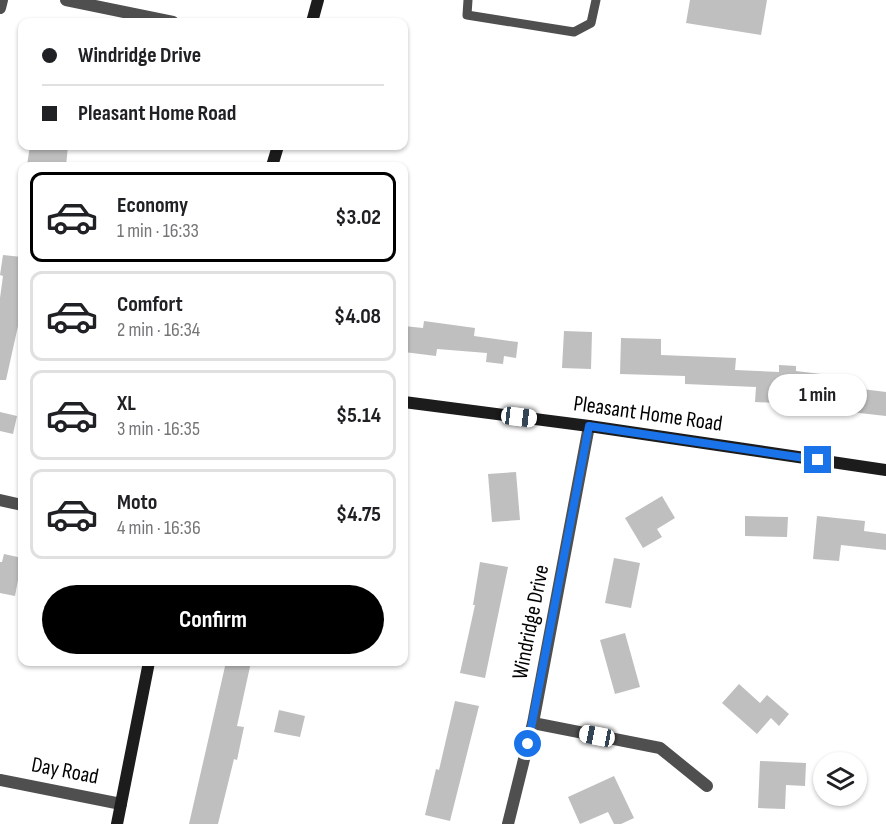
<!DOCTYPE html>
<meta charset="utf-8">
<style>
body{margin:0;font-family:"Sofia Sans Condensed",sans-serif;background:#f6f6f6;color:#202124;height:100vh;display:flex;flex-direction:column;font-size:22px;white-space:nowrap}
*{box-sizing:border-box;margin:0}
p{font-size:20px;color:#757577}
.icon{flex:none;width:33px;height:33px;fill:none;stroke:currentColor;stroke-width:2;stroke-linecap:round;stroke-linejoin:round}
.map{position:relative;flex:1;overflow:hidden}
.drawer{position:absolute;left:18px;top:162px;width:390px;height:504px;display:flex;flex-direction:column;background:#fff;border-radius:12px;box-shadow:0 2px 4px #0004}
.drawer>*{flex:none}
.banner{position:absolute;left:18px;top:18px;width:390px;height:132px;border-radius:12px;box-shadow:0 2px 4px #0004;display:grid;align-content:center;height:132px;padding:0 24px;background:#fff}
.controls{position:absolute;left:813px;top:752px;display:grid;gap:12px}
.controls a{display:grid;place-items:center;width:54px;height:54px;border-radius:50%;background:#fff;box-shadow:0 2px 4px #0004;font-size:30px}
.end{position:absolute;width:27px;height:27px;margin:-14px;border:8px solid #1a73e8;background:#fff;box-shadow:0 0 0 3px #fff}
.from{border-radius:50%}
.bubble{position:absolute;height:42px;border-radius:21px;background:#fff;box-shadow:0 2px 4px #0004;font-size:20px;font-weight:700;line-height:42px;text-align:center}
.car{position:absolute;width:18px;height:36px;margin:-18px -9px;border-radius:8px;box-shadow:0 0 4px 2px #0007;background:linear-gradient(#fff 24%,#345 0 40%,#fff 0 76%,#345 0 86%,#fff 0)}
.banner b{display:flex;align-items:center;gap:21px;height:57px;font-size:22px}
.banner b+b{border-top:2px solid #e0e0e0}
.banner i{width:15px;height:15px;background:#202124}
ul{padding:10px 0 0;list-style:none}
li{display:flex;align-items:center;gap:18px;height:90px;margin:0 12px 9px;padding:0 12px;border:3px solid #e0e0e0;border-radius:12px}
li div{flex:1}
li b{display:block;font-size:22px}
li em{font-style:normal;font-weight:700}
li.current{border-color:#000}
li>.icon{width:54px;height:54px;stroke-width:1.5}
.cta{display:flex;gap:12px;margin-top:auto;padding:12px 24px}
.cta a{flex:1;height:69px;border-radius:36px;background:#000;color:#fff;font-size:24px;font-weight:700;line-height:69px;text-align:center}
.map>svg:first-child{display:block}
.building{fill:#bfbfbf}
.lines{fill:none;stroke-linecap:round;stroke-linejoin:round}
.lane{stroke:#4f4f4f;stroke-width:9}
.street{stroke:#4f4f4f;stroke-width:12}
.secondary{stroke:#1c1c1c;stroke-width:12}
.route{stroke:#1a73e8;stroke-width:8}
.labels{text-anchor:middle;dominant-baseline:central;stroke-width:4.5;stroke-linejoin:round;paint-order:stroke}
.street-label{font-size:22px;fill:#000;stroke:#fff}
</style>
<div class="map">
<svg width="886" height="824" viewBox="0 0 886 824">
<rect width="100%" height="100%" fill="#fff"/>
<path class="building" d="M 690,0 L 767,0 L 761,35 L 686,23 Z
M 30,146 L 68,146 L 66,166 L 27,165 Z
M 3,255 L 22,257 L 22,308 L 6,380 L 0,380 L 0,298 L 3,276 L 0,275 Z
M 424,321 L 475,328 L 474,336 L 518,342 L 516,358 L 504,356 L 503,364 L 486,362 L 487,353 L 437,349 L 436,356 L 404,352 L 404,326 L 423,328 Z
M 564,331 L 592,332 L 591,369 L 562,368 Z
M 621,338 L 661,339 L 661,355 L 736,358 L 735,370 L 779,372 L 779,365 L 796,366 L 796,371 L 855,378 L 854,388 L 886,392 L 886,416 L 815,408 L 815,405 L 755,402 L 756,387 L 685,384 L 685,376 L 620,374 Z
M 0,412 L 17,416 L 13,434 L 0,431 Z
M 516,472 L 520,520 L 492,522 L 488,474 Z
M 662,496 L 675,518 L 657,529 L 662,537 L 643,548 L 625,518 Z
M 745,516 L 788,517 L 787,537 L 745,536 Z
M 817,516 L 865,521 L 864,531 L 886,534 L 886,550 L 841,545 L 839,561 L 813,559 Z
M 4,554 L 22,558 L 15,596 L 0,593 L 0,562 L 2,562 Z
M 614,558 L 640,563 L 631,608 L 605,603 Z
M 480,562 L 508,567 L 485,678 L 460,673 L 475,605 L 473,605 Z
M 625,633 L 640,687 L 615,694 L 600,640 Z
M 226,662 L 251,662 L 237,726 L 244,727 L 237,760 L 234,759 L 218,824 L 189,824 Z
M 739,684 L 760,703 L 767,695 L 789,714 L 779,726 L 771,718 L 757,734 L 722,703 Z
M 455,701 L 479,706 L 450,821 L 425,815 L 436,769 L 439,770 Z
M 279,710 L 305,716 L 300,737 L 274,732 Z
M 760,761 L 806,763 L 805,786 L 786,785 L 785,809 L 758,808 Z
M 614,776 L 634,818 L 621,824 L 614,824 L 608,812 L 580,824 L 568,797 Z"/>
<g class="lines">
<path class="lane" d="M 468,0 L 467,15 L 574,32 L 591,23 L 596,0"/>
<path class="street" d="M 66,0 L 173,22
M 0,8 L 2,0
M 0,500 L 22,505
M 533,723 L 660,748 L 707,786
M 0,780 L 121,804
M 508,824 L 533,723 L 589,426"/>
<path class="secondary" d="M 312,22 L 318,0
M 272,166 L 278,146
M 404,402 L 589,426 L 886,470
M 117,824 L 149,662"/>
</g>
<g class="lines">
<path class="route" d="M 528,744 L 589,426 L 818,460"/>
</g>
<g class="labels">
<g class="street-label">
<text transform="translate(648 414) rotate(8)">Pleasant Home Road</text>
<text transform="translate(531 622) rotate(-79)">Windridge Drive</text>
<text transform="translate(65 771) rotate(11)">Day Road</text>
</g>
</g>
</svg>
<div class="controls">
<a><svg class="icon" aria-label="layers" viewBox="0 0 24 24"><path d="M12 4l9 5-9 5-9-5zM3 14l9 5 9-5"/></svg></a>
</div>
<i class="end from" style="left:528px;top:744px"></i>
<i class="end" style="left:818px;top:460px"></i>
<div class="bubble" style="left:768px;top:374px;width:99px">1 min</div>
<i class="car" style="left:519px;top:417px;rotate:97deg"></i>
<i class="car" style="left:597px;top:736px;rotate:281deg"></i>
<div class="banner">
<b><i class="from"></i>Windridge Drive</b>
<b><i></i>Pleasant Home Road</b>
</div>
<section class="drawer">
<ul>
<li class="current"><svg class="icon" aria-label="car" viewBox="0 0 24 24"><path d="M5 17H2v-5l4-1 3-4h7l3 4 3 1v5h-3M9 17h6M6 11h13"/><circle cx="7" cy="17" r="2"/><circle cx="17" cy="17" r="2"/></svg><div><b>Economy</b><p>1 min · 16:33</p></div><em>$3.02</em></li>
<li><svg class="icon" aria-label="car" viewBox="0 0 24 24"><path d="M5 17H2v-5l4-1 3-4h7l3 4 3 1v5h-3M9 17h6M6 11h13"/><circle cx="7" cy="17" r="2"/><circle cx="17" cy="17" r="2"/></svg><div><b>Comfort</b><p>2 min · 16:34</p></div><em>$4.08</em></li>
<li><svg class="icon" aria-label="car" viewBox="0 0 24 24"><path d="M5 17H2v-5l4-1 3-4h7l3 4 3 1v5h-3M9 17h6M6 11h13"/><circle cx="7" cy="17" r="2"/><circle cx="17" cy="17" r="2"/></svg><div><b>XL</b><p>3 min · 16:35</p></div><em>$5.14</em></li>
<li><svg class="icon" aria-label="car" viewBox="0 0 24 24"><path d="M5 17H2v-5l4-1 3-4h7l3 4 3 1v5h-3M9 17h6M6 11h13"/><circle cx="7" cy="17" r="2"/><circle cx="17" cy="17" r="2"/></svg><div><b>Moto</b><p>4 min · 16:36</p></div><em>$4.75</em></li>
</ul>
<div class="cta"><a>Confirm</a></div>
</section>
</div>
